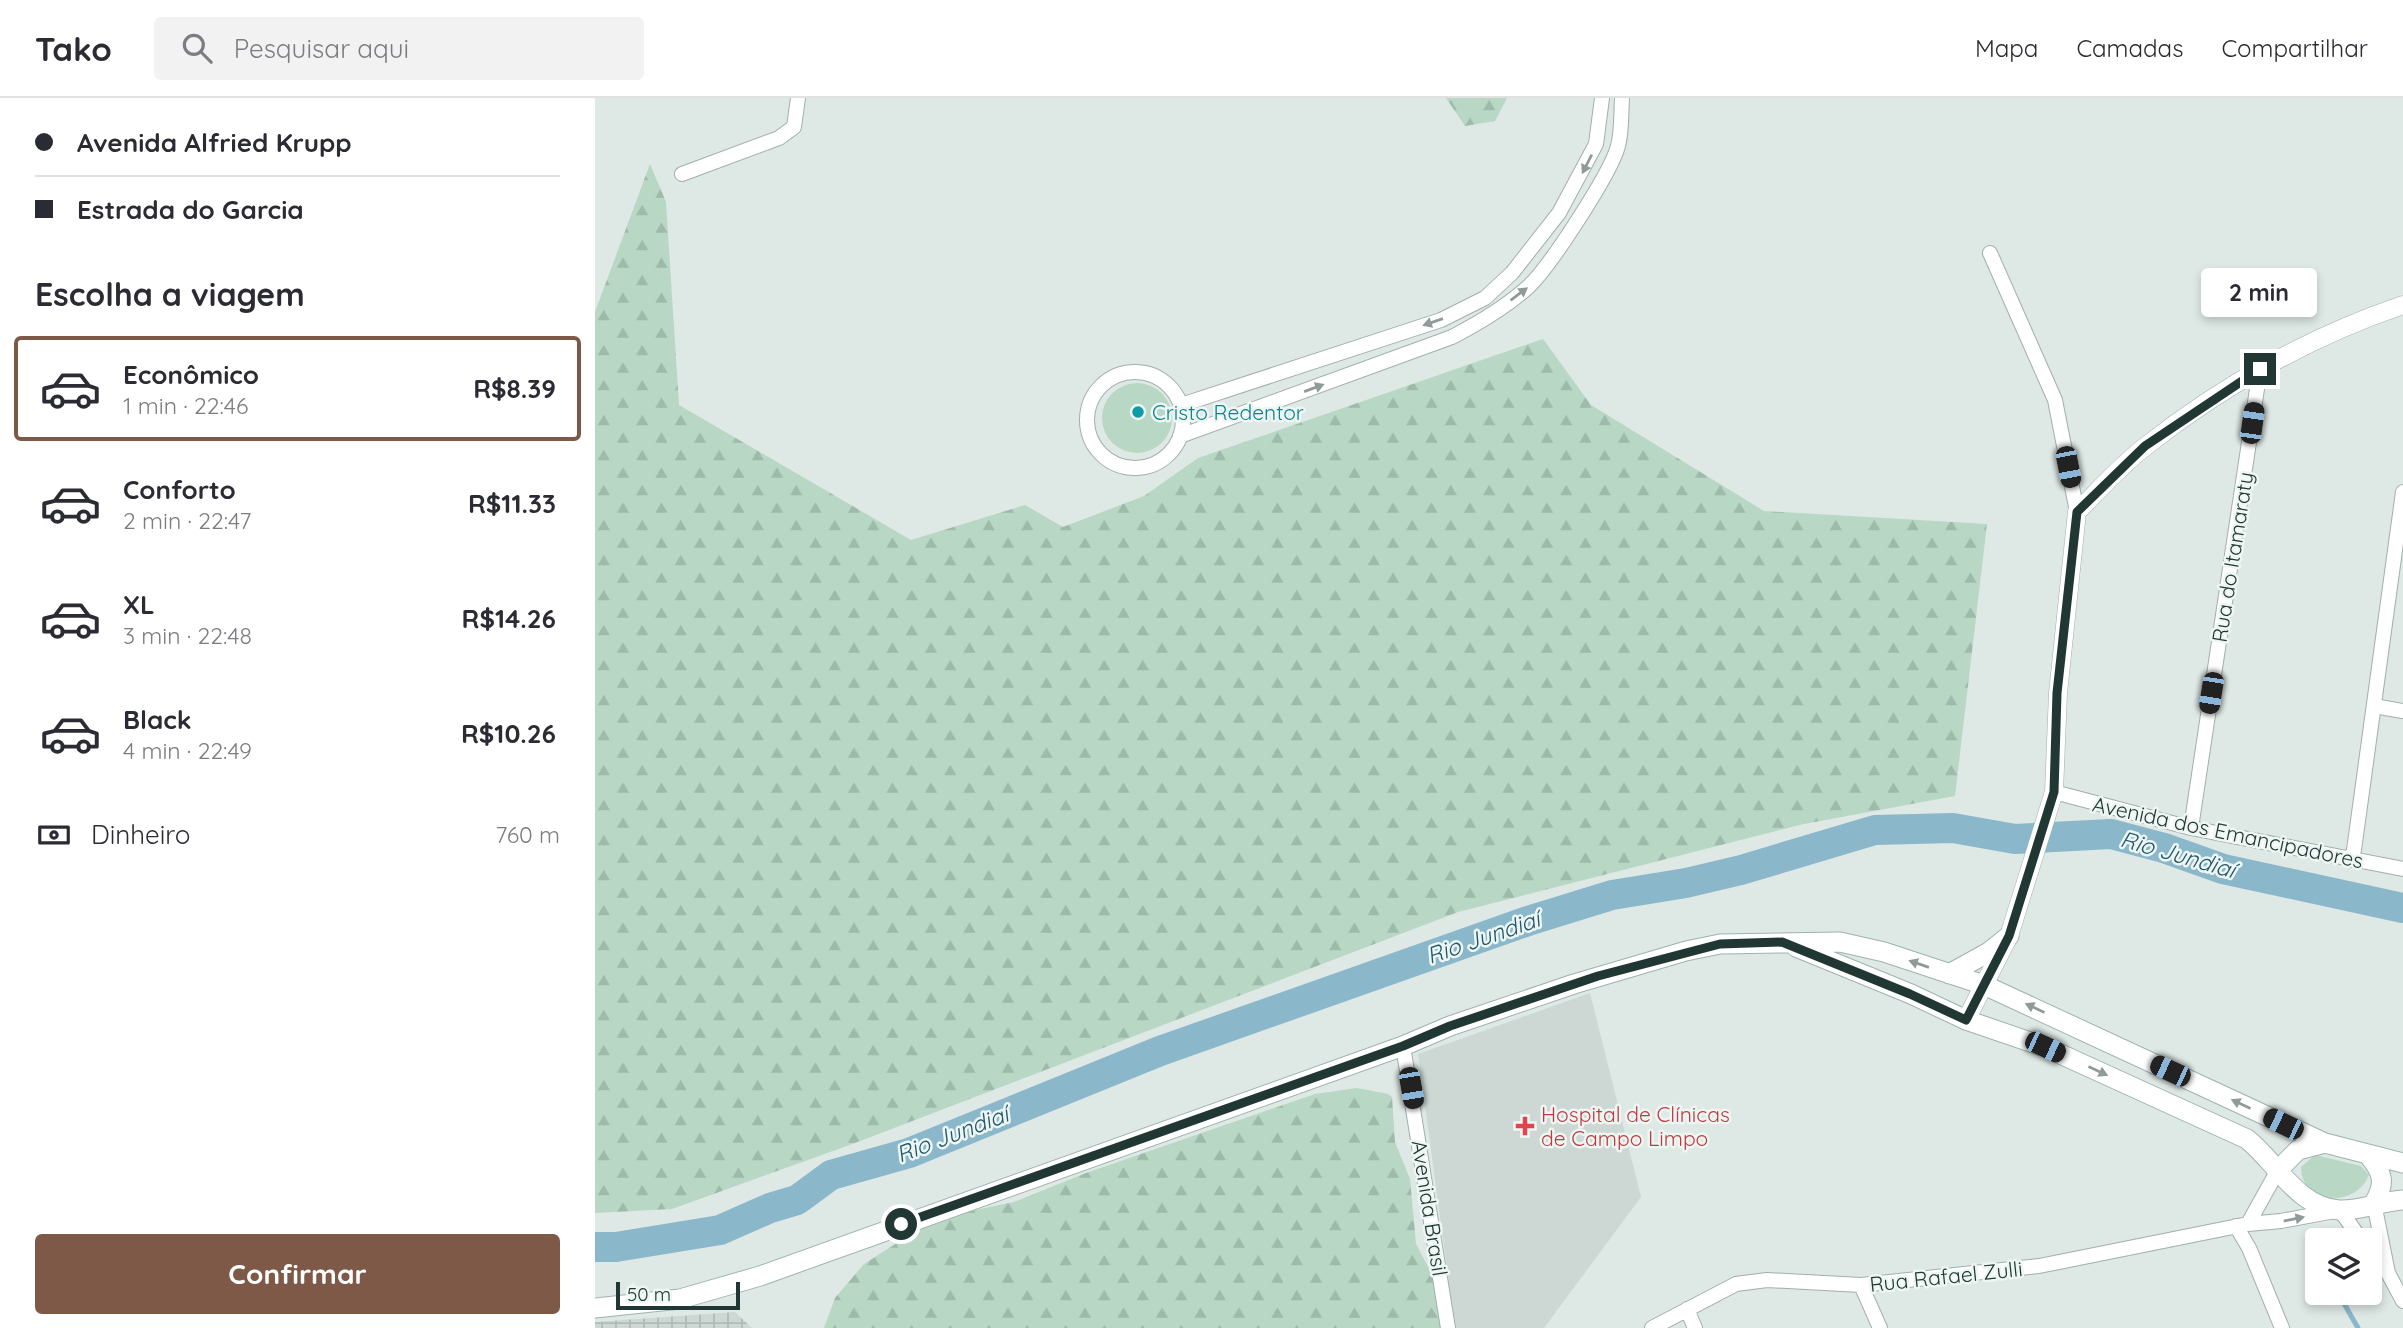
<!DOCTYPE html>
<html lang="pt">
<meta charset="utf-8">
<style>
body{margin:0;font-family:Quicksand,sans-serif;background:#f2f2f3;color:#2b2b33;height:100vh;display:flex;flex-direction:column;font-size:26px;white-space:nowrap}
*{box-sizing:border-box;margin:0}
p{font-size:23px;color:#7c7c81}
.icon{flex:none;width:38px;height:38px;fill:none;stroke:currentColor;stroke-width:2;stroke-linecap:round;stroke-linejoin:round}
.map{position:relative;flex:1;overflow:hidden}
.sheet{display:flex;flex-direction:column;background:#fff;width:595px}
.sheet>*{flex:none}
.banner{display:grid;align-content:center;height:154px;padding:0 35px;background:#fff}
.fabs{position:absolute;left:1710px;top:1130px;display:grid;gap:14px}
.fabs a{display:grid;place-items:center;width:77px;height:77px;border-radius:7px;background:#fff;box-shadow:0 4px 10px #0003;font-size:35px}
.scale{position:absolute;left:21px;bottom:18px;width:124px;box-sizing:border-box;padding-left:7px;border:4px solid #213733;border-top:0;font-size:19px;line-height:24px;white-space:nowrap;color:#213733;-webkit-text-stroke:5px #eef6f3;paint-order:stroke}
.end{position:absolute;width:32px;height:32px;margin:-16px;border:9px solid #213733;background:#fff;box-shadow:0 0 0 4px #fff}
.from{border-radius:50%}
.bubble{position:absolute;height:49px;border-radius:7px;background:#fff;box-shadow:0 4px 10px #0003;font-size:23px;font-weight:800;line-height:49px;text-align:center}
.car{position:absolute;width:21px;height:42px;margin:-21px -10px;border-radius:9px;box-shadow:0 0 5px 2px #0007;background:linear-gradient(#222 24%,#8ab4d8 0 40%,#222 0 76%,#8ab4d8 0 86%,#222 0)}
.banner b{display:flex;align-items:center;gap:24px;height:66px;font-size:26px}
.banner b+b{border-top:2px solid #e1e1e2}
.banner i{width:18px;height:18px;background:#2b2b33}
ul{padding:0;list-style:none}
li{display:flex;align-items:center;gap:21px;height:105px;margin:0 14px 10px;padding:0 21px;border:4px solid transparent;border-radius:7px}
li div{flex:1}
li b{display:block;font-size:26px}
li em{font-style:normal;font-weight:800}
li.active{border-color:#7f5947}
li>.icon{width:63px;height:63px;stroke-width:1.5}
h2{padding:0 35px;font-size:32px;line-height:84px}
.pay{display:flex;align-items:center;gap:18px;height:77px;padding:0 35px;font-size:26px}
.pay p{margin-inline-start:auto}
.primary-button{display:flex;gap:14px;margin-top:auto;padding:14px 35px}
.primary-button a{flex:1;height:80px;border-radius:7px;background:#7f5947;color:#fff;font-size:28px;font-weight:800;line-height:80px;text-align:center}
header{display:flex;align-items:center;gap:42px;box-sizing:border-box;height:98px;padding:0 35px;background:#fff;border-bottom:2px solid #e1e1e2}
header strong{font-size:33px}
nav{display:flex;gap:38px;margin-inline-start:auto;font-size:24px}
.search{width:490px;height:63px;background:#f2f2f3;display:flex;align-items:center;gap:18px;box-sizing:border-box;padding:0 24px;border-radius:7px;color:#7c7c81;font-size:26px}
main{display:flex;flex:1;min-height:0}
.map>svg:first-child{display:block}
.built{fill:#cdd8d4}
.industrial{fill:url(#industrial-grid)}
.green{fill:#b8d8c5}
.forest{fill:url(#forest-firs)}
.lines{fill:none;stroke-linecap:round;stroke-linejoin:round}
.stream{stroke:#8ab8ca;stroke-width:5}
.river{stroke:#8ab8ca;stroke-width:30}
.minor-casing{stroke:#a2afac;stroke-width:16}
.tertiary-casing{stroke:#a2afac;stroke-width:19}
.secondary-casing{stroke:#9eb3ae;stroke-width:21}
.minor{stroke:#fff;stroke-width:14}
.tertiary{stroke:#fff;stroke-width:18}
.secondary{stroke:#fff;stroke-width:19}
.oneway{fill:#909b99}
.route{stroke:#213733;stroke-width:9}
.culture-dot{fill:#0f9aa8;stroke:#eef6f3;stroke-width:2.5}
.health-dot{fill:#e0444e;stroke:#eef6f3;stroke-width:2.5}
.labels{text-anchor:middle;dominant-baseline:central;stroke-width:5;stroke-linejoin:round;paint-order:stroke}
.culture-label{font-size:21px;fill:#0d838f;stroke:#eef6f3;text-anchor:start}
.street-label{font-size:21px;fill:#213733;stroke:#eef6f3}
.health-label{font-size:21px;fill:#be3a42;stroke:#eef6f3;text-anchor:start}
.water-label{font-size:23px;font-style:italic;fill:#21576d;stroke:#eef6f3}
</style>
<header>
<strong>Tako</strong>
<div class="search"><svg class="icon" aria-label="search" viewBox="0 0 24 24"><circle cx="10" cy="10" r="6"/><path d="M15 15l6 6"/></svg>Pesquisar aqui</div>
<nav><a>Mapa</a><a>Camadas</a><a>Compartilhar</a></nav>
</header>
<main>
<section class="sheet">
<div class="banner">
<b><i class="from"></i>Avenida Alfried Krupp</b>
<b><i></i>Estrada do Garcia</b>
</div>
<h2>Escolha a viagem</h2>
<ul>
<li class="active"><svg class="icon" aria-label="car" viewBox="0 0 24 24"><path d="M5 17H2v-5l4-1 3-4h7l3 4 3 1v5h-3M9 17h6M6 11h13"/><circle cx="7" cy="17" r="2"/><circle cx="17" cy="17" r="2"/></svg><div><b>Econômico</b><p>1 min · 22:46</p></div><em>R$8.39</em></li>
<li><svg class="icon" aria-label="car" viewBox="0 0 24 24"><path d="M5 17H2v-5l4-1 3-4h7l3 4 3 1v5h-3M9 17h6M6 11h13"/><circle cx="7" cy="17" r="2"/><circle cx="17" cy="17" r="2"/></svg><div><b>Conforto</b><p>2 min · 22:47</p></div><em>R$11.33</em></li>
<li><svg class="icon" aria-label="car" viewBox="0 0 24 24"><path d="M5 17H2v-5l4-1 3-4h7l3 4 3 1v5h-3M9 17h6M6 11h13"/><circle cx="7" cy="17" r="2"/><circle cx="17" cy="17" r="2"/></svg><div><b>XL</b><p>3 min · 22:48</p></div><em>R$14.26</em></li>
<li><svg class="icon" aria-label="car" viewBox="0 0 24 24"><path d="M5 17H2v-5l4-1 3-4h7l3 4 3 1v5h-3M9 17h6M6 11h13"/><circle cx="7" cy="17" r="2"/><circle cx="17" cy="17" r="2"/></svg><div><b>Black</b><p>4 min · 22:49</p></div><em>R$10.26</em></li>
</ul>
<div class="pay"><svg class="icon" aria-label="cash" viewBox="0 0 24 24"><path d="M3 7h18v10H3z"/><circle cx="12" cy="12" r="2"/></svg>Dinheiro<p>760 m</p></div>
<div class="primary-button"><a>Confirmar</a></div>
</section>
<div class="map">
<svg width="1808" height="1230" viewBox="0 0 1808 1230">
<defs>
<pattern id="industrial-grid" width="8" height="8" patternUnits="userSpaceOnUse" patternTransform="scale(1.75)"><rect width="8" height="8" fill="#cdd8d4"/><path d="M0 4h8M4 0v8" fill="none" stroke="#b0bab6"/></pattern>
<pattern id="forest-firs" width="22" height="20" patternUnits="userSpaceOnUse" patternTransform="scale(1.75)"><rect width="22" height="20" fill="#b8d8c5"/><path d="M5 1l3.5 6h-7zM16 11l3.5 6h-7z" fill="#9ebaaa"/></pattern>
</defs>
<rect width="100%" height="100%" fill="#dee8e5"/>
<path class="built" d="M 995,895 L 1046,1099 L 949,1230 L 860,1230 L 823,956 Z"/>
<path class="industrial" d="M 140,1214 L 157,1230 L 0,1230 L 0,1224 Z"/>
<path class="green" d="M507 320a35 35 0 1 1 70 0a35 35 0 1 1-70 0Z
M 1720,1057 L 1766,1068 L 1774,1077 C 1760,1111 1706,1107 1706,1069 Z"/>
<path class="forest" d="M 851,0 L 912,0 L 900,23 L 870,28 Z
M 55,66 L 71,104 L 84,307 L 316,442 L 430,407 L 468,429 L 549,398 L 603,360 L 948,241 L 996,307 L 1169,413 L 1392,426 L 1360,698 L 1209,726 L 863,814 L 260,1045 L 77,1111 L 0,1115 L 0,214 Z
M 762,990 L 793,996 L 797,999 L 800,1044 L 815,1081 L 821,1146 L 846,1193 L 855,1230 L 229,1230 L 240,1200 L 269,1166 L 341,1120 L 419,1104 L 491,1075 L 720,996 Z"/>
<g class="lines">
<path class="stream" d="M 1715,1150 L 1722,1161
M 1743,1195 L 1763,1230"/>
<path class="river" d="M 0,1149 L 21,1149 L 125,1132 L 175,1110 L 202,1102 L 236,1077 L 314,1055 L 565,953 L 933,823 L 1017,797 L 1091,785 L 1146,772 L 1280,732 L 1358,730 L 1420,741 L 1516,736 L 1569,750 L 1628,771 L 1808,810"/>
<defs>
<path id="minor" d="M 87,76 L 184,40 L 199,29 L 203,0
M 1395,155 L 1460,302 L 1482,414
M492 322a48 48 0 1 1 96 0a48 48 0 1 1-96 0Z
M 586,307 L 846,222 L 890,200 L 917,175 L 964,115 L 1001,46 L 1007,0
M 585,338 L 857,239 C 884,225 911,209 933,189 C 954,170 1016,75 1023,48 C 1027,33 1026,16 1027,0
M 1779,608 L 1808,613
M 1459,694 L 1596,730 L 1808,771
M 1596,730 L 1665,271
M 1755,762 L 1759,752 L 1808,394
M 808,948 L 853,1230
M 1779,1105 L 1793,1175
M 1653,1126 L 1683,1072
M 1641,1128 L 1654,1150 L 1687,1230
M 1774,1152 L 1793,1175 L 1808,1203
M 1266,1187 L 1285,1230
M 1092,1211 L 1100,1230
M 1057,1230 L 1141,1186 L 1172,1182 L 1266,1187 L 1444,1168 L 1653,1126 L 1686,1123 L 1745,1112 L 1767,1143"/>
<path id="tertiary" d="M 1371,922 L 1414,838 L 1459,694 L 1463,595 L 1482,414 C 1504,392 1526,367 1551,348 C 1627,288 1716,238 1808,207"/>
<path id="secondary" d="M 1201,849 L 1316,896 L 1371,922 L 1450,949 L 1652,1041 C 1682,1065 1702,1109 1744,1112 C 1764,1113 1788,1103 1808,1102
M 1354,876 L 1394,854 L 1414,838
M 1774,1058 C 1788,1075 1791,1085 1779,1105
M 1683,1072 L 1703,1052 L 1730,1045
M 0,1210 L 85,1201 L 165,1178 L 808,948 L 855,928 L 979,886 L 1091,853 L 1125,846 L 1245,844 L 1289,854 L 1389,887 L 1730,1045 L 1808,1065"/>
</defs>
<use href="#minor" class="minor-casing"/>
<use href="#tertiary" class="tertiary-casing"/>
<use href="#secondary" class="secondary-casing"/>
<use href="#minor" class="minor"/>
<use href="#tertiary" class="tertiary"/>
<use href="#secondary" class="secondary"/>
</g>
<defs><path id="oneway-solid" d="M-6-.8H1V-3.2L6.5 0L1 3.2V.8H-6Z" transform="scale(1.75)"/></defs>
<g class="oneway">
<use href="#oneway-solid" transform="translate(992 66) rotate(117)"/>
<use href="#oneway-solid" transform="translate(924 196) rotate(-37)"/>
<use href="#oneway-solid" transform="translate(838 224) rotate(161)"/>
<use href="#oneway-solid" transform="translate(719 290) rotate(-20)"/>
<use href="#oneway-solid" transform="translate(1324 866) rotate(-161)"/>
<use href="#oneway-solid" transform="translate(1440 910) rotate(-155)"/>
<use href="#oneway-solid" transform="translate(1503 973) rotate(25)"/>
<use href="#oneway-solid" transform="translate(1646 1006) rotate(-155)"/>
<use href="#oneway-solid" transform="translate(1699 1121) rotate(-11)"/>
</g>
<g class="lines">
<path class="route" d="M 306,1126 L 808,948 L 855,928 L 1003,878 L 1125,846 L 1187,844 L 1315,896 L 1371,922 L 1414,838 L 1459,694 L 1462,595 L 1482,414 L 1550,348 L 1665,271"/>
</g>
<circle class="culture-dot" cx="543" cy="314" r="7"/>
<path class="health-dot" d="M926.5 1017.5h7v7h7v7h-7v7h-7v-7h-7v-7h7z"/>
<g class="labels">
<g class="culture-label">
<text x="557" y="314">Cristo Redentor</text>
</g>
<g class="street-label">
<text transform="translate(1637 459) rotate(-81)">Rua do Itamaraty</text>
<text transform="translate(1633 734) rotate(12)">Avenida dos Emancipadores</text>
<text transform="translate(835 1110) rotate(81)">Avenida Brasil</text>
<text transform="translate(1351 1178) rotate(-6)">Rua Rafael Zulli</text>
</g>
<g class="health-label">
<text x="946" y="1016">Hospital de Clínicas<tspan x="946" dy="24">de Campo Limpo</tspan></text>
</g>
<g class="water-label">
<text transform="translate(1583 756) rotate(16)">Rio Jundiaí</text>
<text transform="translate(888 839) rotate(-19)">Rio Jundiaí</text>
<text transform="translate(357 1036) rotate(-21)">Rio Jundiaí</text>
</g>
</g>
</svg>
<div class="fabs">
<a><svg class="icon" aria-label="layers" viewBox="0 0 24 24"><path d="M12 4l9 5-9 5-9-5zM3 14l9 5 9-5"/></svg></a>
</div>
<div class="scale">50 m</div>
<i class="end from" style="left:306px;top:1126px"></i>
<i class="end" style="left:1665px;top:271px"></i>
<div class="bubble" style="left:1606px;top:170px;width:116px">2 min</div>
<i class="car" style="left:1657px;top:325px;rotate:8deg"></i>
<i class="car" style="left:1473px;top:369px;rotate:169deg"></i>
<i class="car" style="left:1616px;top:595px;rotate:189deg"></i>
<i class="car" style="left:1450px;top:949px;rotate:115deg"></i>
<i class="car" style="left:1575px;top:973px;rotate:295deg"></i>
<i class="car" style="left:816px;top:990px;rotate:170deg"></i>
<i class="car" style="left:1688px;top:1026px;rotate:296deg"></i>
</div>
</main>
